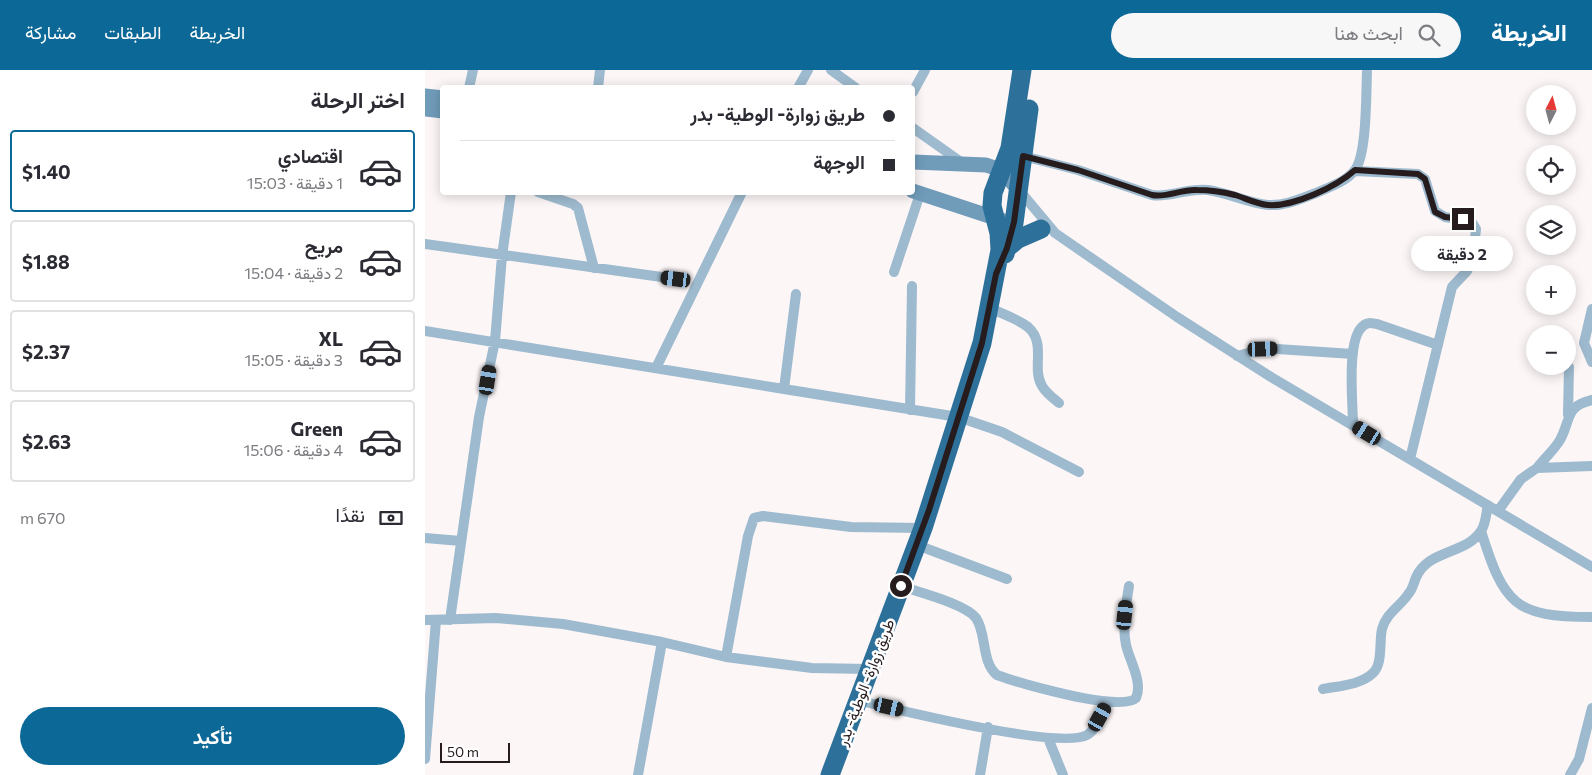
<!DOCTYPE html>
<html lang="ar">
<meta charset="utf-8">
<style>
body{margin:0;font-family:Commissioner,Vazirmatn,sans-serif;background:#f7f7f7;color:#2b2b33;direction:rtl;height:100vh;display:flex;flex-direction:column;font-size:19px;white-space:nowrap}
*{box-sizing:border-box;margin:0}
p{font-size:16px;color:#7c7c81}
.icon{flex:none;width:28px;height:28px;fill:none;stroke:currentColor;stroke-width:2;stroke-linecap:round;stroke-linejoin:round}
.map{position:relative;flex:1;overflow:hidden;direction:ltr}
.details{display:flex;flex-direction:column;background:#fff;width:425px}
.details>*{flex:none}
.guide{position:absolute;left:15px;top:15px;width:475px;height:110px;border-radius:5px;box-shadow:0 2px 12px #0003;direction:rtl;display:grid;align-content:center;height:110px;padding:0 20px;background:#fff}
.needle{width:32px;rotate:6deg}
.fabs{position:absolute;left:1101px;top:15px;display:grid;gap:10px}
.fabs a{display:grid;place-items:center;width:50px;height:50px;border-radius:50%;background:#fff;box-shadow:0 2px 12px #0003;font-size:25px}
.scale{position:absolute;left:15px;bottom:12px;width:70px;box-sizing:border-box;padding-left:5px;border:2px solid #261c1e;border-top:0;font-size:14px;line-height:18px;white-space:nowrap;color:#261c1e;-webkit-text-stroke:4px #fff;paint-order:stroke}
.end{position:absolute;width:22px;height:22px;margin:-11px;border:6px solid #261c1e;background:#fff;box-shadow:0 0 0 2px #fff}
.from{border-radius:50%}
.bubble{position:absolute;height:35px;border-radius:18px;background:#fff;box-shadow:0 2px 12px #0003;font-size:16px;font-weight:700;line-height:35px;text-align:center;direction:rtl}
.car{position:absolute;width:15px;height:30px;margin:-15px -8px;border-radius:6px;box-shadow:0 0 4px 1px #0007;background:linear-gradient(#222 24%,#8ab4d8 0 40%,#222 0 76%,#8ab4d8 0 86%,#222 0)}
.guide b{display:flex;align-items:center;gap:18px;height:48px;font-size:19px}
.guide b+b{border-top:1px solid #e1e1e2}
.guide i{width:12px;height:12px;background:#2b2b33}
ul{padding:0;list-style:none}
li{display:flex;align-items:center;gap:15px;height:82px;margin:0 10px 8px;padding:0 10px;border:2px solid #e1e1e2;border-radius:5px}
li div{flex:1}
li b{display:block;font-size:19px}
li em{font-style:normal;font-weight:700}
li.selected{border-color:#0c6897}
li>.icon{width:45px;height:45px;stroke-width:1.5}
h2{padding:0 20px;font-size:22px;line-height:60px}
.pay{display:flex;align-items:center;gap:12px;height:55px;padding:0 20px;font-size:19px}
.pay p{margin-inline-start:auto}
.button{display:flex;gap:10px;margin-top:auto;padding:10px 20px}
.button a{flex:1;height:58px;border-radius:30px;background:#0c6897;color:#fff;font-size:20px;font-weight:700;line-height:58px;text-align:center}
header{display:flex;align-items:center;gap:30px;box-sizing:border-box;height:70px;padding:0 25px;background:#0c6897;color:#fff}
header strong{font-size:24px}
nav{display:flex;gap:28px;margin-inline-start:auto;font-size:18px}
.search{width:350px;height:45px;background:#f7f7f7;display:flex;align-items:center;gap:12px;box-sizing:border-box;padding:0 18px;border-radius:28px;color:#7c7c81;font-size:19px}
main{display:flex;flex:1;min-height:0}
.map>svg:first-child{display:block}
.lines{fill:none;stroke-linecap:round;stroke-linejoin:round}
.street{stroke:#9ebace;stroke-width:10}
.secondary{stroke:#709bb9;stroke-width:15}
.highway{stroke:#2d719b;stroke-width:19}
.route{stroke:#261c1e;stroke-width:6}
.labels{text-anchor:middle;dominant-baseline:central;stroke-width:5;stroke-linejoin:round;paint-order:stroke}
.street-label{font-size:15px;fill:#261c1e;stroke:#fff}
</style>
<header>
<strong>الخريطة</strong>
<div class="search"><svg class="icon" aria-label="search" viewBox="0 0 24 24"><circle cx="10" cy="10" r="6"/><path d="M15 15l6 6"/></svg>ابحث هنا</div>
<nav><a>الخريطة</a><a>الطبقات</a><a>مشاركة</a></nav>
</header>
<main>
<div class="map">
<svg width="1167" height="705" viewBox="0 0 1167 705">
<rect width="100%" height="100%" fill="#fcf6f7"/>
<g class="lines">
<path class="street" d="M 406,0 L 431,18
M 44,18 L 48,0
M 173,18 L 175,0
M 373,18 L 383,0
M 488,22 L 500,0
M 488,58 L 536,92
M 598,86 L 653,100 L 727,125 C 743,128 762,118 783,120 C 804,123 823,133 843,135 C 860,136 875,129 891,123 C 904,117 921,112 930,100 C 942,84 941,24 942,2
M 930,101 L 993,104 L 1000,109 L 1010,141 L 1020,147 L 1046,151 L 1051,159 L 1048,187 L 1042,201 L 1027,217 L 985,389
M 594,120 L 630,163 L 752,247 L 846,307 L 1167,497
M 113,122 L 148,134 L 153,138 L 169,198
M 0,174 L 251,209
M 469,202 L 495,124
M 371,224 L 359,319 L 533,347 L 577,362 L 654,402
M 565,238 C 577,244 593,249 603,257 C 622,274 606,297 617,316 C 621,323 628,328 634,333
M 1167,239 L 1159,273 L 1167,292
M 0,261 L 359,319
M 812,286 L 838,279 L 852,279 L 928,284
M 231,298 L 317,122
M 485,340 L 487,216
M 1143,345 L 1144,297
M 928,355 C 928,334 921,269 938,256 C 942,252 946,253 952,254 L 1013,275
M 1112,398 C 1119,389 1129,380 1135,370 C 1146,350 1140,336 1167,330
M 1073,441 L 1096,409 L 1112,398 L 1167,396
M 1056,461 C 1079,534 1089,547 1167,547
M 0,468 L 36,471
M 492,475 L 582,509
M 476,516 C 493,522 541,534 551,548 C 562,564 556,592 572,605 C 594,613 696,643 711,628 C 718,612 705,592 701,575 C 697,556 701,535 704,516
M 0,550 L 71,548 L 138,554 L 237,572 L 301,587 L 387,598 L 443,599
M 25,550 L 54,347 L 70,271 L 77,186 L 86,122
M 301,587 L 323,466 L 329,448 L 338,446 L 426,457 L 498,458
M 898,619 C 913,616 936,615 948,603 C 958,594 954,571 957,559 C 961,543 976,536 984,523 C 989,517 989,509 994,502 C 1008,480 1042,483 1056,461 C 1061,454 1061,443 1063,435
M 432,630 C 469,639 635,680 662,665 C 672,659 677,643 683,633
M 623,668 L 638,705
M 0,689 L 11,550
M 213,705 L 237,572
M 555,705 L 563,657
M 1145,705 L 1154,689 L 1167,638"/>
<path class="secondary" d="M 0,26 L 18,28
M 0,39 L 18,41
M 488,92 L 561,95 L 576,100 L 594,120
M 488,121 L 579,151"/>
<path class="highway" d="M 582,178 L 593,169 L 616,159
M 580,184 L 589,153 L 604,39
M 405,705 L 498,458 L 557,273 L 575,180 L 574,163 L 567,136 L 568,123 L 585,78 L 597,0"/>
</g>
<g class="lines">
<path class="route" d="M 476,516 L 504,440 L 557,273 L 571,204 L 582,178 L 589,152 L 598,86 L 653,100 L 727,125 C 742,128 756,119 772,120 C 784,120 798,122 810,125 C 820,128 831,134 843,135 C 868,137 911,117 930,100 L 993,104 L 1000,109 L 1010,142 L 1020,147 L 1038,149"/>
</g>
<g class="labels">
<g class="street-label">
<text transform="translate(440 612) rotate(-69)">طريق زوارة- الوطية- بدر</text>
</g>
</g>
</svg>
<div class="fabs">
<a><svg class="needle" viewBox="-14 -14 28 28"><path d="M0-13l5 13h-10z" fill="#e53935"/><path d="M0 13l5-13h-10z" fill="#7c7c81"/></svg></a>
<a><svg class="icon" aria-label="locate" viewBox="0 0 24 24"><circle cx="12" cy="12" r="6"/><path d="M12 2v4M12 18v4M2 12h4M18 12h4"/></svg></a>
<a><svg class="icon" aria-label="layers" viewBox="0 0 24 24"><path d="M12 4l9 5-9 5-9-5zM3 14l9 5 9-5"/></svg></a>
<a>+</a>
<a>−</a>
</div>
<div class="scale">50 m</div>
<i class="end from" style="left:476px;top:516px"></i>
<i class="end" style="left:1038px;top:149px"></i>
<div class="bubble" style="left:986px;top:166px;width:102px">2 دقيقة</div>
<i class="car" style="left:251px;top:209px;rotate:277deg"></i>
<i class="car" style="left:838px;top:279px;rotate:88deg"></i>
<i class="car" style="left:63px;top:310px;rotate:9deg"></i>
<i class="car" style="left:942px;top:363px;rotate:301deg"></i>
<i class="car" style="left:700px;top:545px;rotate:6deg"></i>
<i class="car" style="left:464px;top:637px;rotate:103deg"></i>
<i class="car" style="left:675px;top:647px;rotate:29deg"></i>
<div class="guide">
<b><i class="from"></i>طريق زوارة- الوطية- بدر</b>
<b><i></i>الوجهة</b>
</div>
</div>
<section class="details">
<h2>اختر الرحلة</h2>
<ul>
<li class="selected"><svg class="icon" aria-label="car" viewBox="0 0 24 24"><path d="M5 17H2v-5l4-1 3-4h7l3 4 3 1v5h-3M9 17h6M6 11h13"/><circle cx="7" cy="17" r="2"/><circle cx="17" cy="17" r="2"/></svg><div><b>اقتصادي</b><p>1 دقيقة · 15:03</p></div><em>$1.40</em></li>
<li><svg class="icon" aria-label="car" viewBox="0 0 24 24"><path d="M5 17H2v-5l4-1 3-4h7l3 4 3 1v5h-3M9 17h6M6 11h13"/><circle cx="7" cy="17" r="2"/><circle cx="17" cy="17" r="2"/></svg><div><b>مريح</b><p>2 دقيقة · 15:04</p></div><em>$1.88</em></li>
<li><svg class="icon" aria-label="car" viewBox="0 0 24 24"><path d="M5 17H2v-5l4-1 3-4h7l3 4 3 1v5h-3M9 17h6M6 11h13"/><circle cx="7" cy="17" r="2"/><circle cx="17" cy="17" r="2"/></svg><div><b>XL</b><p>3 دقيقة · 15:05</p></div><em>$2.37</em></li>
<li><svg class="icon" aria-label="car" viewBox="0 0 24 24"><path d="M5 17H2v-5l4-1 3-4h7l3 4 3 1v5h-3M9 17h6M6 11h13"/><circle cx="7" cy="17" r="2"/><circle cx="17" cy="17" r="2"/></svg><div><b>Green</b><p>4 دقيقة · 15:06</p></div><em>$2.63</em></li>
</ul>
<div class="pay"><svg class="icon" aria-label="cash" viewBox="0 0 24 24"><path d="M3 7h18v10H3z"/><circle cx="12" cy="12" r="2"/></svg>نقدًا<p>670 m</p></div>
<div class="button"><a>تأكيد</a></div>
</section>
</main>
